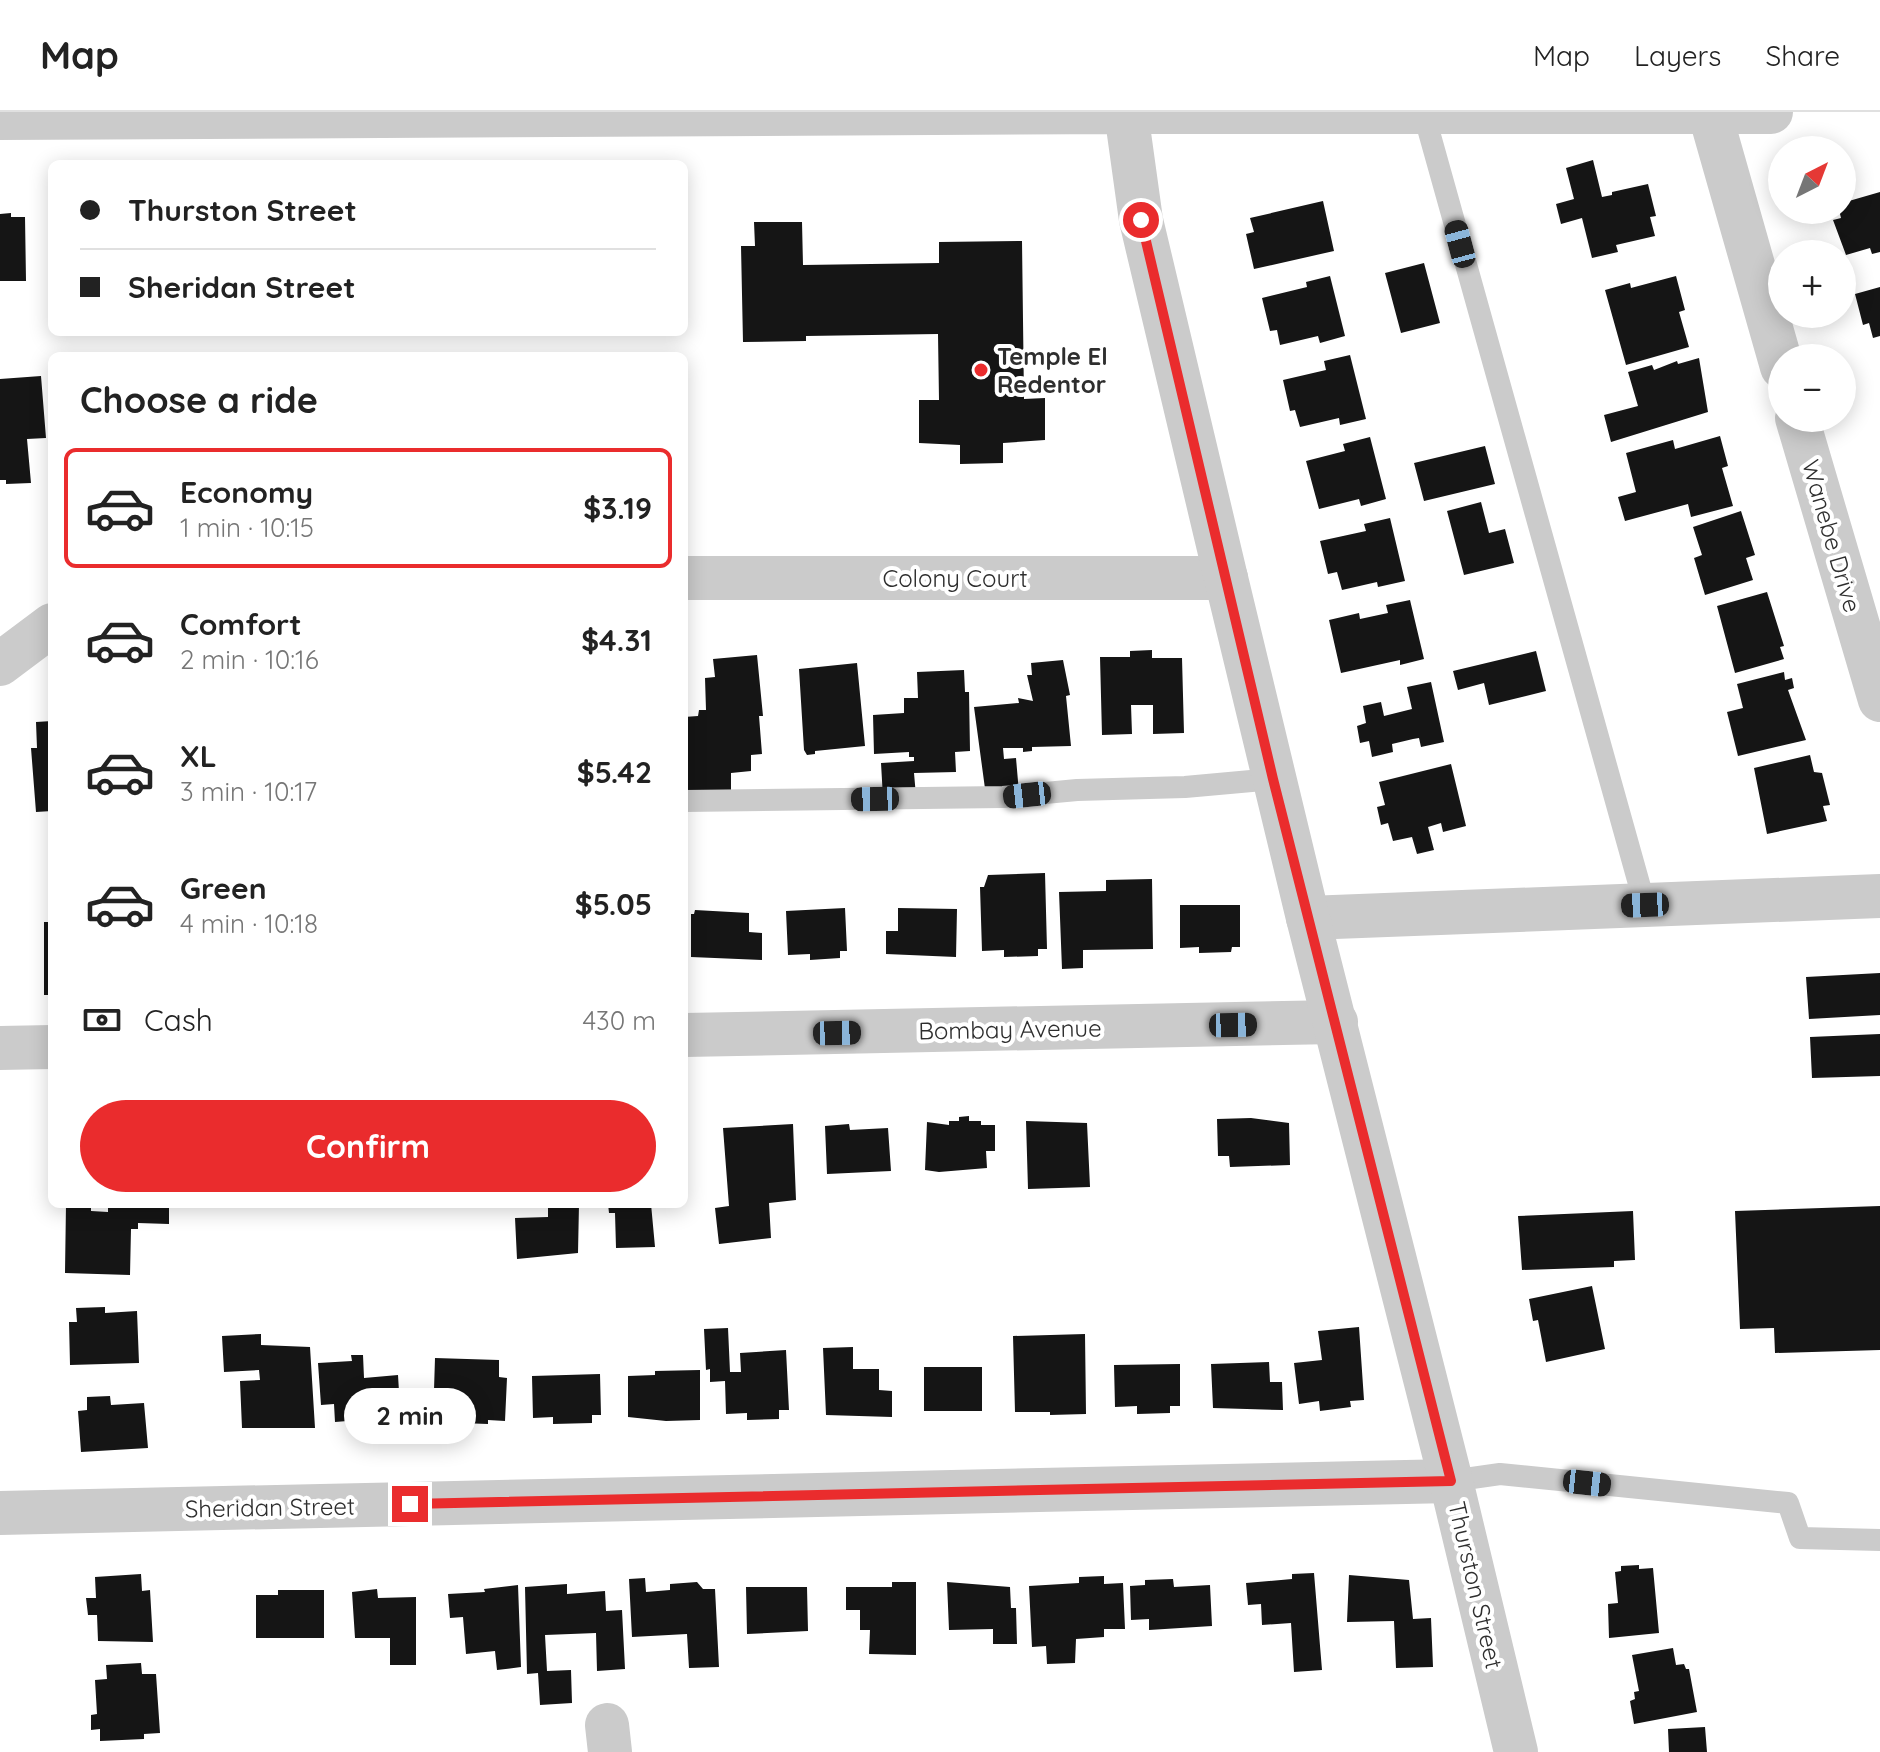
<!DOCTYPE html>
<meta charset="utf-8">
<style>
body{margin:0;font-family:Quicksand,sans-serif;background:#f6f6f6;color:#222;height:100vh;display:flex;flex-direction:column;font-size:30px;white-space:nowrap}
*{box-sizing:border-box;margin:0}
p{font-size:26px;color:#767676}
.icon{flex:none;width:44px;height:44px;fill:none;stroke:currentColor;stroke-width:2;stroke-linecap:round;stroke-linejoin:round}
.map{position:relative;flex:1;overflow:hidden}
.drawer{position:absolute;left:48px;top:240px;width:640px;height:856px;display:flex;flex-direction:column;background:#fff;border-radius:12px;box-shadow:0 4px 20px #0003}
.drawer>*{flex:none}
.top-card{position:absolute;left:48px;top:48px;width:640px;height:176px;border-radius:12px;box-shadow:0 4px 20px #0003;display:grid;align-content:center;height:176px;padding:0 32px;background:#fff}
.needle{width:52px;rotate:42deg}
.controls{position:absolute;left:1768px;top:24px;display:grid;gap:16px}
.controls a{display:grid;place-items:center;width:88px;height:88px;border-radius:50%;background:#fff;box-shadow:0 4px 20px #0003;font-size:40px}
.end{position:absolute;width:36px;height:36px;margin:-18px;border:10px solid #ea2c2d;background:#fff;box-shadow:0 0 0 4px #fff}
.from{border-radius:50%}
.bubble{position:absolute;height:56px;border-radius:28px;background:#fff;box-shadow:0 4px 20px #0003;font-size:26px;font-weight:700;line-height:56px;text-align:center}
.car{position:absolute;width:24px;height:48px;margin:-24px -12px;border-radius:10px;box-shadow:0 0 6px 2px #0007;background:linear-gradient(#222 24%,#8ab4d8 0 40%,#222 0 76%,#8ab4d8 0 86%,#222 0)}
.top-card b{display:flex;align-items:center;gap:28px;height:76px;font-size:30px}
.top-card b+b{border-top:2px solid #e0e0e0}
.top-card i{width:20px;height:20px;background:#222}
ul{padding:0;list-style:none}
li{display:flex;align-items:center;gap:24px;height:120px;margin:0 16px 12px;padding:0 16px;border:4px solid transparent;border-radius:12px}
li div{flex:1}
li b{display:block;font-size:30px}
li em{font-style:normal;font-weight:700}
li.on{border-color:#ea2c2d}
li>.icon{width:72px;height:72px;stroke-width:1.5}
h2{padding:0 32px;font-size:36px;line-height:96px}
.pay{display:flex;align-items:center;gap:20px;height:88px;padding:0 32px;font-size:30px}
.pay p{margin-inline-start:auto}
.primary-button{display:flex;gap:16px;margin-top:auto;padding:16px 32px}
.primary-button a{flex:1;height:92px;border-radius:48px;background:#ea2c2d;color:#fff;font-size:32px;font-weight:700;line-height:92px;text-align:center}
header{display:flex;align-items:center;gap:48px;box-sizing:border-box;height:112px;padding:0 40px;background:#fff;border-bottom:2px solid #e0e0e0}
header strong{font-size:38px}
nav{display:flex;gap:44px;margin-inline-start:auto;font-size:28px}
.map>svg:first-child{display:block}
.building{fill:#151515}
.lines{fill:none;stroke-linecap:round;stroke-linejoin:round}
.service{stroke:#cbcbcb;stroke-width:22}
.minor{stroke:#cbcbcb;stroke-width:44}
.tertiary{stroke:#cbcbcb;stroke-width:44}
.route{stroke:#ea2c2d;stroke-width:10}
.poi-dot{fill:#ea2c2d;stroke:#fff;stroke-width:3}
.labels{text-anchor:middle;dominant-baseline:central;stroke-width:8;stroke-linejoin:round;paint-order:stroke}
.poi-label{font-size:24px;font-weight:bold;fill:#2e2e2e;stroke:#fff;text-anchor:start}
.street-label{font-size:24px;fill:#2e2e2e;stroke:#fff}
</style>
<header>
<strong>Map</strong>
<nav><a>Map</a><a>Layers</a><a>Share</a></nav>
</header>
<div class="map">
<svg width="1880" height="1640" viewBox="0 0 1880 1640">
<rect width="100%" height="100%" fill="#fff"/>
<path class="building" d="M 1593,48 L 1602,85 L 1612,83 L 1612,80 L 1648,72 L 1656,104 L 1650,105 L 1655,124 L 1616,133 L 1618,140 L 1592,146 L 1582,106 L 1561,112 L 1556,92 L 1574,87 L 1566,56 Z
M 1880,80 L 1880,140 L 1872,142 L 1870,136 L 1846,143 L 1833,108 L 1841,106 L 1839,98 L 1842,98 L 1842,91 Z
M 1323,89 L 1334,139 L 1254,157 L 1246,122 L 1254,120 L 1250,106 Z
M 11,101 L 11,105 L 25,105 L 26,169 L 0,169 L 0,102 Z
M 754,110 L 802,110 L 803,153 L 939,151 L 939,130 L 1022,129 L 1024,287 L 1045,286 L 1045,328 L 1003,331 L 1003,351 L 960,352 L 960,333 L 919,331 L 919,288 L 939,288 L 938,222 L 806,224 L 806,229 L 743,230 L 741,134 L 755,134 Z
M 1424,151 L 1440,211 L 1401,221 L 1385,161 Z
M 1330,164 L 1345,224 L 1320,231 L 1318,224 L 1280,233 L 1277,218 L 1270,219 L 1262,186 L 1307,175 L 1306,170 Z
M 1676,164 L 1685,198 L 1679,200 L 1689,235 L 1626,253 L 1605,178 L 1630,171 L 1631,176 Z
M 1880,175 L 1880,224 L 1873,226 L 1869,211 L 1863,213 L 1855,182 Z
M 1350,243 L 1366,307 L 1340,313 L 1339,306 L 1300,315 L 1295,298 L 1290,299 L 1283,268 L 1326,258 L 1324,249 Z
M 1699,246 L 1708,300 L 1611,330 L 1604,303 L 1638,294 L 1628,260 L 1652,253 L 1654,258 L 1677,249 L 1678,252 Z
M 41,264 L 46,326 L 27,327 L 31,371 L 6,372 L 6,368 L 0,368 L 0,267 Z
M 1720,324 L 1728,354 L 1722,356 L 1733,394 L 1691,405 L 1688,392 L 1625,409 L 1618,385 L 1636,380 L 1626,341 L 1673,328 L 1675,337 Z
M 1370,325 L 1386,387 L 1361,394 L 1359,387 L 1319,397 L 1306,349 L 1345,339 L 1343,332 Z
M 1485,334 L 1495,372 L 1424,389 L 1414,351 Z
M 1481,390 L 1489,421 L 1505,417 L 1514,451 L 1464,463 L 1447,399 Z
M 1741,399 L 1755,443 L 1746,446 L 1753,468 L 1705,483 L 1694,446 L 1702,443 L 1693,415 Z
M 1390,406 L 1405,469 L 1378,475 L 1377,470 L 1342,478 L 1337,460 L 1328,462 L 1320,429 L 1366,419 L 1364,412 Z
M 1767,480 L 1784,534 L 1780,535 L 1784,547 L 1735,561 L 1717,494 Z
M 1410,488 L 1424,547 L 1400,553 L 1400,548 L 1341,561 L 1329,508 L 1359,501 L 1360,507 L 1388,501 L 1386,493 Z
M 1152,538 L 1152,546 L 1182,546 L 1184,621 L 1153,622 L 1153,593 L 1131,593 L 1132,622 L 1102,623 L 1100,545 L 1130,545 L 1130,539 Z
M 1536,539 L 1546,579 L 1489,593 L 1484,571 L 1458,578 L 1453,559 Z
M 757,543 L 763,604 L 759,604 L 762,642 L 751,643 L 751,659 L 731,661 L 731,680 L 684,682 L 684,605 L 698,604 L 699,598 L 706,598 L 705,566 L 715,565 L 713,547 Z
M 1063,548 L 1070,583 L 1066,584 L 1071,634 L 1032,635 L 1032,639 L 1023,640 L 1023,636 L 1003,636 L 1004,647 L 1016,646 L 1019,681 L 986,684 L 974,595 L 1019,591 L 1018,586 L 1033,589 L 1027,563 L 1032,563 L 1031,551 Z
M 857,551 L 865,634 L 815,639 L 815,642 L 807,643 L 804,638 L 799,557 Z
M 964,558 L 965,580 L 969,580 L 970,639 L 955,640 L 956,660 L 914,661 L 916,684 L 883,686 L 881,651 L 914,649 L 914,645 L 909,645 L 909,640 L 874,642 L 873,603 L 904,601 L 904,586 L 918,586 L 917,560 Z
M 1784,560 L 1785,568 L 1792,566 L 1794,576 L 1788,578 L 1806,628 L 1738,644 L 1727,600 L 1743,596 L 1737,572 Z
M 1431,570 L 1444,630 L 1421,635 L 1419,626 L 1413,627 L 1392,632 L 1393,640 L 1372,645 L 1369,629 L 1360,631 L 1357,614 L 1366,611 L 1363,594 L 1381,590 L 1384,604 L 1412,597 L 1407,575 Z
M 52,609 L 52,699 L 36,700 L 31,636 L 37,636 L 36,610 Z
M 1810,643 L 1814,660 L 1822,661 L 1830,693 L 1823,694 L 1827,709 L 1767,722 L 1754,656 Z
M 1451,652 L 1466,714 L 1443,720 L 1441,711 L 1428,715 L 1434,738 L 1417,742 L 1412,725 L 1393,729 L 1388,711 L 1381,713 L 1377,695 L 1385,693 L 1379,670 Z
M 1045,761 L 1047,837 L 1038,837 L 1038,844 L 1004,845 L 1004,838 L 982,839 L 980,775 L 984,775 L 988,763 Z
M 1152,767 L 1153,837 L 1083,838 L 1083,856 L 1062,857 L 1059,780 L 1106,779 L 1106,768 Z
M 1180,793 L 1240,793 L 1240,835 L 1232,835 L 1231,840 L 1199,841 L 1199,835 L 1180,836 Z
M 845,796 L 847,839 L 840,839 L 840,846 L 810,848 L 810,842 L 788,843 L 786,799 Z
M 898,796 L 957,797 L 956,845 L 886,842 L 886,819 L 898,819 Z
M 695,798 L 749,801 L 749,820 L 762,821 L 762,848 L 691,845 L 691,802 L 694,802 Z
M 44,810 L 52,810 L 52,883 L 44,883 Z
M 1880,861 L 1880,903 L 1809,907 L 1806,865 Z
M 1880,922 L 1880,964 L 1812,966 L 1810,925 Z
M 969,1004 L 969,1009 L 981,1009 L 981,1013 L 995,1013 L 995,1039 L 986,1039 L 987,1056 L 939,1060 L 925,1058 L 927,1010 L 949,1013 L 949,1009 L 959,1009 L 959,1005 Z
M 1251,1006 L 1289,1011 L 1290,1053 L 1230,1055 L 1229,1044 L 1218,1044 L 1217,1007 Z
M 1026,1009 L 1087,1011 L 1090,1075 L 1028,1077 Z
M 793,1012 L 796,1088 L 769,1091 L 771,1126 L 719,1132 L 715,1096 L 729,1094 L 723,1016 Z
M 849,1012 L 850,1018 L 888,1016 L 891,1059 L 827,1062 L 825,1014 Z
M 66,1092 L 91,1092 L 91,1099 L 108,1100 L 108,1092 L 169,1092 L 169,1112 L 138,1111 L 138,1117 L 131,1117 L 130,1163 L 65,1161 Z
M 548,1092 L 579,1092 L 578,1141 L 517,1147 L 515,1106 L 548,1105 Z
M 608,1092 L 651,1092 L 655,1135 L 616,1136 L 615,1101 L 609,1101 Z
M 1880,1094 L 1880,1238 L 1775,1241 L 1774,1216 L 1740,1217 L 1735,1099 Z
M 1633,1099 L 1635,1148 L 1614,1149 L 1614,1155 L 1522,1158 L 1518,1104 Z
M 1592,1174 L 1605,1237 L 1546,1250 L 1538,1208 L 1533,1209 L 1529,1187 Z
M 105,1195 L 105,1201 L 137,1199 L 139,1251 L 70,1253 L 69,1210 L 77,1210 L 76,1196 Z
M 1359,1215 L 1364,1288 L 1350,1289 L 1351,1295 L 1320,1299 L 1319,1289 L 1299,1292 L 1294,1251 L 1322,1248 L 1318,1219 Z
M 728,1216 L 730,1260 L 741,1260 L 740,1241 L 786,1238 L 789,1298 L 779,1298 L 779,1307 L 747,1308 L 747,1301 L 726,1302 L 725,1269 L 710,1270 L 710,1257 L 706,1258 L 704,1217 Z
M 261,1222 L 261,1233 L 310,1235 L 315,1316 L 242,1316 L 240,1269 L 260,1268 L 259,1258 L 224,1260 L 222,1224 Z
M 1085,1222 L 1086,1302 L 1050,1303 L 1050,1300 L 1015,1300 L 1013,1224 Z
M 853,1235 L 853,1257 L 879,1257 L 879,1278 L 892,1279 L 892,1305 L 826,1303 L 823,1236 Z
M 351,1243 L 363,1243 L 364,1266 L 398,1263 L 401,1313 L 360,1316 L 360,1308 L 335,1310 L 334,1292 L 321,1293 L 318,1251 L 352,1249 Z
M 435,1246 L 499,1248 L 499,1265 L 507,1266 L 505,1309 L 488,1308 L 488,1312 L 433,1310 Z
M 1269,1250 L 1270,1270 L 1282,1270 L 1283,1298 L 1213,1296 L 1211,1252 Z
M 1180,1252 L 1180,1294 L 1170,1294 L 1170,1301 L 1137,1302 L 1137,1294 L 1115,1295 L 1114,1253 Z
M 924,1255 L 982,1255 L 982,1299 L 924,1299 Z
M 700,1258 L 700,1308 L 666,1309 L 628,1305 L 628,1264 L 655,1263 L 655,1259 Z
M 600,1262 L 601,1303 L 592,1303 L 592,1311 L 553,1312 L 553,1305 L 533,1306 L 532,1264 Z
M 110,1284 L 111,1293 L 144,1291 L 148,1336 L 81,1340 L 78,1299 L 87,1298 L 87,1285 Z
M 1639,1453 L 1639,1457 L 1653,1456 L 1659,1521 L 1609,1526 L 1608,1492 L 1618,1491 L 1615,1460 L 1621,1459 L 1621,1454 Z
M 1314,1461 L 1322,1558 L 1294,1560 L 1291,1511 L 1262,1513 L 1261,1492 L 1248,1493 L 1246,1471 L 1292,1467 L 1292,1462 Z
M 141,1462 L 142,1479 L 150,1478 L 153,1530 L 98,1529 L 97,1503 L 88,1503 L 86,1486 L 96,1486 L 95,1465 Z
M 1349,1463 L 1409,1468 L 1413,1507 L 1431,1506 L 1433,1555 L 1396,1556 L 1394,1509 L 1347,1510 Z
M 1104,1464 L 1104,1472 L 1123,1471 L 1125,1517 L 1104,1517 L 1104,1525 L 1076,1527 L 1075,1551 L 1047,1552 L 1046,1534 L 1032,1535 L 1029,1474 L 1079,1471 L 1079,1465 Z
M 645,1466 L 646,1480 L 670,1478 L 670,1472 L 697,1470 L 703,1477 L 715,1477 L 719,1555 L 689,1556 L 687,1522 L 632,1525 L 629,1467 Z
M 1173,1467 L 1174,1475 L 1210,1473 L 1212,1514 L 1149,1518 L 1149,1507 L 1131,1508 L 1130,1474 L 1145,1473 L 1145,1468 Z
M 892,1470 L 916,1470 L 916,1543 L 869,1542 L 870,1518 L 860,1518 L 860,1498 L 846,1498 L 846,1475 L 892,1475 Z
M 947,1470 L 1010,1475 L 1011,1496 L 1016,1496 L 1017,1532 L 993,1532 L 993,1517 L 949,1518 Z
M 567,1472 L 567,1482 L 605,1479 L 606,1499 L 622,1498 L 625,1557 L 597,1559 L 596,1521 L 545,1523 L 547,1559 L 571,1558 L 572,1591 L 540,1593 L 538,1561 L 527,1562 L 525,1475 Z
M 518,1473 L 521,1555 L 497,1558 L 495,1539 L 466,1542 L 463,1505 L 450,1506 L 448,1482 L 485,1480 L 484,1477 Z
M 746,1475 L 807,1475 L 808,1519 L 747,1522 Z
M 377,1477 L 378,1486 L 416,1485 L 416,1553 L 390,1553 L 390,1526 L 355,1526 L 352,1480 Z
M 278,1478 L 324,1478 L 324,1526 L 256,1526 L 256,1483 L 278,1483 Z
M 1673,1536 L 1676,1553 L 1684,1552 L 1686,1557 L 1689,1557 L 1697,1600 L 1634,1612 L 1630,1589 L 1635,1587 L 1634,1580 L 1639,1579 L 1632,1543 Z
M 141,1551 L 142,1562 L 156,1562 L 160,1621 L 144,1622 L 144,1627 L 100,1629 L 100,1617 L 91,1618 L 91,1603 L 97,1602 L 95,1568 L 107,1567 L 106,1553 Z
M 1705,1615 L 1707,1640 L 1669,1640 L 1668,1617 Z"/>
<g class="lines">
<path class="service" d="M 1424,2 L 1645,793
M 684,689 L 1003,685 L 1077,678 L 1185,675 L 1273,667
M 1451,1369 L 1500,1362 L 1788,1391 L 1800,1426 L 1880,1428"/>
<path class="minor" d="M 1710,2 L 1782,255
M 1797,306 L 1880,588
M 684,466 L 1226,466
M 0,552 L 52,513
M 1308,806 L 1880,784
M 684,923 L 1336,910
M 0,936 L 52,935
M 0,1401 L 1451,1369
M 607,1613 L 610,1640"/>
<path class="tertiary" d="M 1126,0 L 1141,108 L 1226,466 L 1308,806 L 1451,1369 L 1516,1640
M 0,6 L 1126,0 L 1771,0"/>
</g>
<g class="lines">
<path class="route" d="M 410,1392 L 1451,1369 L 1273,667 L 1141,108"/>
</g>
<circle class="poi-dot" cx="981" cy="258" r="8"/>
<g class="labels">
<g class="poi-label">
<text x="997" y="244">Temple El<tspan x="997" dy="28">Redentor</tspan></text>
</g>
<g class="street-label">
<text transform="translate(1832 424) rotate(74)">Wanebe Drive</text>
<text x="955" y="466">Colony Court</text>
<text transform="translate(1010 917) rotate(-1)">Bombay Avenue</text>
<text transform="translate(270 1395) rotate(-1)">Sheridan Street</text>
<text transform="translate(1476 1473) rotate(77)">Thurston Street</text>
</g>
</g>
</svg>
<div class="controls">
<a><svg class="needle" viewBox="-14 -14 28 28"><path d="M0-13l5 13h-10z" fill="#e53935"/><path d="M0 13l5-13h-10z" fill="#767676"/></svg></a>
<a>+</a>
<a>−</a>
</div>
<i class="end from" style="left:1141px;top:108px"></i>
<i class="end" style="left:410px;top:1392px"></i>
<div class="bubble" style="left:344px;top:1276px;width:132px">2 min</div>
<i class="car" style="left:1460px;top:132px;rotate:345deg"></i>
<i class="car" style="left:1027px;top:683px;rotate:264deg"></i>
<i class="car" style="left:875px;top:687px;rotate:269deg"></i>
<i class="car" style="left:1645px;top:793px;rotate:268deg"></i>
<i class="car" style="left:1233px;top:913px;rotate:89deg"></i>
<i class="car" style="left:837px;top:921px;rotate:89deg"></i>
<i class="car" style="left:1587px;top:1371px;rotate:96deg"></i>
<div class="top-card">
<b><i class="from"></i>Thurston Street</b>
<b><i></i>Sheridan Street</b>
</div>
<section class="drawer">
<h2>Choose a ride</h2>
<ul>
<li class="on"><svg class="icon" aria-label="car" viewBox="0 0 24 24"><path d="M5 17H2v-5l4-1 3-4h7l3 4 3 1v5h-3M9 17h6M6 11h13"/><circle cx="7" cy="17" r="2"/><circle cx="17" cy="17" r="2"/></svg><div><b>Economy</b><p>1 min · 10:15</p></div><em>$3.19</em></li>
<li><svg class="icon" aria-label="car" viewBox="0 0 24 24"><path d="M5 17H2v-5l4-1 3-4h7l3 4 3 1v5h-3M9 17h6M6 11h13"/><circle cx="7" cy="17" r="2"/><circle cx="17" cy="17" r="2"/></svg><div><b>Comfort</b><p>2 min · 10:16</p></div><em>$4.31</em></li>
<li><svg class="icon" aria-label="car" viewBox="0 0 24 24"><path d="M5 17H2v-5l4-1 3-4h7l3 4 3 1v5h-3M9 17h6M6 11h13"/><circle cx="7" cy="17" r="2"/><circle cx="17" cy="17" r="2"/></svg><div><b>XL</b><p>3 min · 10:17</p></div><em>$5.42</em></li>
<li><svg class="icon" aria-label="car" viewBox="0 0 24 24"><path d="M5 17H2v-5l4-1 3-4h7l3 4 3 1v5h-3M9 17h6M6 11h13"/><circle cx="7" cy="17" r="2"/><circle cx="17" cy="17" r="2"/></svg><div><b>Green</b><p>4 min · 10:18</p></div><em>$5.05</em></li>
</ul>
<div class="pay"><svg class="icon" aria-label="cash" viewBox="0 0 24 24"><path d="M3 7h18v10H3z"/><circle cx="12" cy="12" r="2"/></svg>Cash<p>430 m</p></div>
<div class="primary-button"><a>Confirm</a></div>
</section>
</div>
